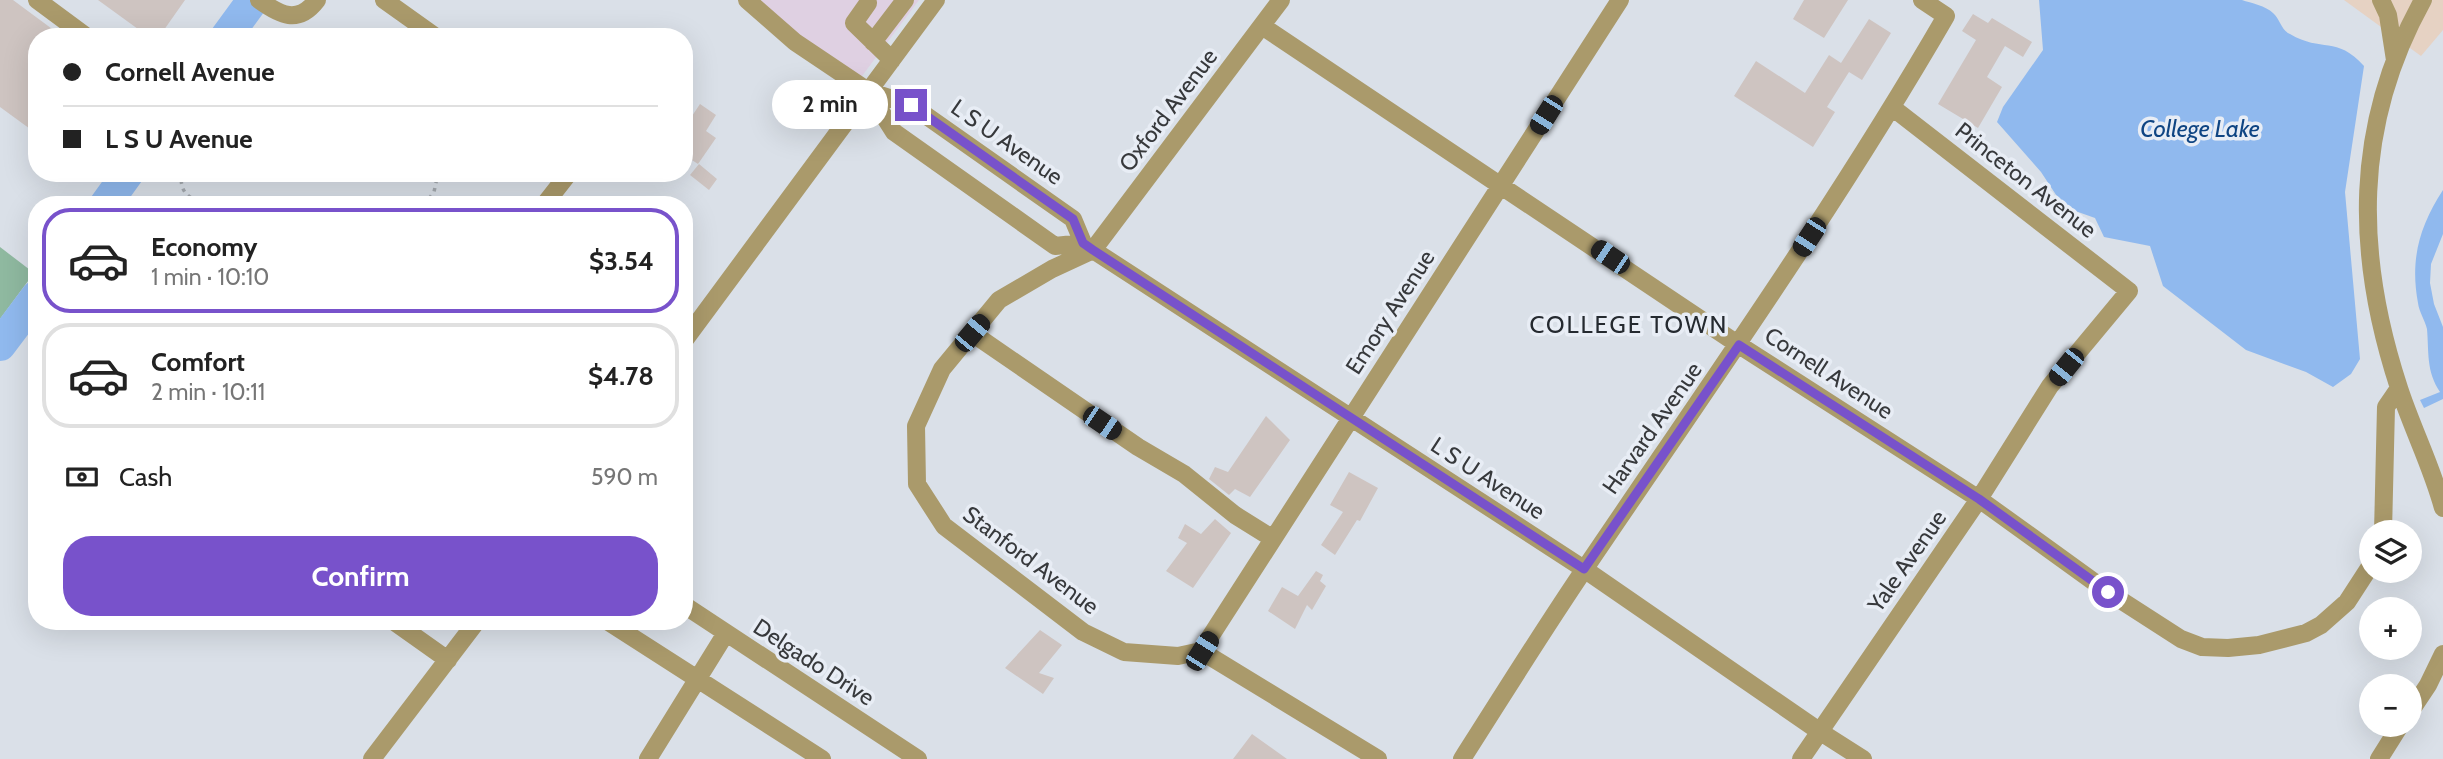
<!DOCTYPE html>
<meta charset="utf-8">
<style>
body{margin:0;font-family:Cabin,sans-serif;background:#f2f2f2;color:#222;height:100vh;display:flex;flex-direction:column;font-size:26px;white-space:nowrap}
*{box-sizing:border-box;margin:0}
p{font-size:23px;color:#767676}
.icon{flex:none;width:38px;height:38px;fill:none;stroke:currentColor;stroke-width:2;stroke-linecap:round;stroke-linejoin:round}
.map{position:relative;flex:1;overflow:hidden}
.drawer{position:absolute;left:28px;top:196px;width:665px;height:434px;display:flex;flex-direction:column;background:#fff;border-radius:28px;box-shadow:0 7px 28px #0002}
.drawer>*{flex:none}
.guide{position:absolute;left:28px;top:28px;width:665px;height:154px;border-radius:28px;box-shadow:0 7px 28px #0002;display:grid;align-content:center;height:154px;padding:0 35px;background:#fff}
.tools{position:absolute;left:2359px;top:520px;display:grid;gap:14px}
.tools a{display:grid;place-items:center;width:63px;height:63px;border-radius:50%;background:#fff;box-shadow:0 7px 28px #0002;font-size:35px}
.end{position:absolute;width:32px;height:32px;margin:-16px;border:9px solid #7852cb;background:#fff;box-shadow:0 0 0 4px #fff}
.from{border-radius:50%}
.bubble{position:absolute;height:49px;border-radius:24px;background:#fff;box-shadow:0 7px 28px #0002;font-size:23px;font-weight:800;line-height:49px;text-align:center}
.car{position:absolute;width:21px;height:42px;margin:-21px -10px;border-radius:9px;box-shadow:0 0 5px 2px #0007;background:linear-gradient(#222 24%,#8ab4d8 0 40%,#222 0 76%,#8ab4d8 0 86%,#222 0)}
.guide b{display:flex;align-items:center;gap:24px;height:66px;font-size:26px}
.guide b+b{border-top:2px solid #e0e0e0}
.guide i{width:18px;height:18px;background:#222}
ul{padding:12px 0 0;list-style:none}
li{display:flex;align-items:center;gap:21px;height:105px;margin:0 14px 10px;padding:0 21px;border:4px solid #e0e0e0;border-radius:28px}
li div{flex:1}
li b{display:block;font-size:26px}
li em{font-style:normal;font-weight:800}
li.on{border-color:#7852cb}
li>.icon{width:63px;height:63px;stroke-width:1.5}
.pay{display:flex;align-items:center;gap:18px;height:77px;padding:0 35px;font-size:26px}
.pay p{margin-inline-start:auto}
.button{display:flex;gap:14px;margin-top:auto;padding:14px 35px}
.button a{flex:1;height:80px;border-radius:28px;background:#7852cb;color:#fff;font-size:28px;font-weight:800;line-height:80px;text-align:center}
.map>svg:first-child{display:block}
.commercial{fill:#dfd0e2}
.education{fill:#e6d2c3}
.green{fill:#8fb9a0}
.water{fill:#90b9ee}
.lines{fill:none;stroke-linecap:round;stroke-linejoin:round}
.river{stroke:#90b9ee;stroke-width:32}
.building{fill:#cec4c1}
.path{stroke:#a4a9af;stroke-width:3.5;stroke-dasharray:3.5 5;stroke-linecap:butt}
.minor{stroke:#aa9a6b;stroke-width:18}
.route{stroke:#7852cb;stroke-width:9}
.labels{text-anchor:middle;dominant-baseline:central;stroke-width:7;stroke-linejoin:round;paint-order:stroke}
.street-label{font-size:23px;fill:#37393c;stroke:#e8edf5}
.water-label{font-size:24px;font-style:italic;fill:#0f4583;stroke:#e8edf5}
.neighbourhood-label{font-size:24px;letter-spacing:2px;fill:#252a30;stroke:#e8edf5}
</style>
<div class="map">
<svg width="2443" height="759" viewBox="0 0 2443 759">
<rect width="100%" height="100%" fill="#dae0e8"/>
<path class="commercial" d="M 762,0 L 919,0 L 856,84 L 759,4 Z"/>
<path class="education" d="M 2344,0 L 2443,0 L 2443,30 L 2421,56 Z"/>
<path class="green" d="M 0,247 L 34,273 L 0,319 Z"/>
<path class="water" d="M 2039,0 L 2242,0 C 2251,3 2266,6 2273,13 C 2280,19 2281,30 2290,34 C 2322,53 2336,35 2364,66 L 2345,192 L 2360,359 L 2351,374 L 2333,387 L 2306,372 L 2246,350 L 2163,286 L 2150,246 L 2104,237 L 2095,218 L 2064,207 L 2041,172 L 1997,122 L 2003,107 L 2043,50 Z
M 2443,190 L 2443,234 L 2431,264 L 2430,283 L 2434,304 L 2443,327 L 2443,399 L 2424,408 L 2420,400 L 2440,392 C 2426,371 2429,352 2427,329 C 2425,320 2419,312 2418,303 C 2410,260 2419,227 2443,190 Z"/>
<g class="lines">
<path class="river" d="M 226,37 L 253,0
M 105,205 L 128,173
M 0,345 L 37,296"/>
</g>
<path class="building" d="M 0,0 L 13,0 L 63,37 L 37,37 L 37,134 L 0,107 Z
M 98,0 L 185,0 L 159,37 L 149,37 Z
M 1804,0 L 1848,0 L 1824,38 L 1793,19 Z
M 1973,14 L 1988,23 L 1992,18 L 2032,42 L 2023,57 L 2005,46 L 1987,77 L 2002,87 L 1978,128 L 1938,104 L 1976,40 L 1962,31 Z
M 1869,19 L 1891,33 L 1862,80 L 1849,72 L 1827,107 L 1835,112 L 1813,147 L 1734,96 L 1756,61 L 1805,93 L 1829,55 L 1841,63 Z
M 700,104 L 716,115 L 706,131 L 716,138 L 698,164 L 684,155 L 684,128 Z
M 699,164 L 717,179 L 709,190 L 690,175 Z
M 1266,416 L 1290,440 L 1250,497 L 1235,489 L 1229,495 L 1209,479 L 1215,467 L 1228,472 Z
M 1349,472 L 1378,488 L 1360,521 L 1357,520 L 1335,555 L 1321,545 L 1343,512 L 1330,505 Z
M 1215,519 L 1231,533 L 1193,588 L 1166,571 L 1187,543 L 1178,538 L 1185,524 L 1201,534 Z
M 1316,571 L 1323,575 L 1320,581 L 1326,586 L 1312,610 L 1307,605 L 1295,629 L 1268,611 L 1282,587 L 1298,596 Z
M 1040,630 L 1062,645 L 1039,673 L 1054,678 L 1043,694 L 1005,668 Z
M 1252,734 L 1287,759 L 1233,759 Z"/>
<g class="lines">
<path class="path" d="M 184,173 L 181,176 C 181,194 188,195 201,205
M 424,205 L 434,192 L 438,173"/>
<path class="minor" d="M 37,0 L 87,37
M 259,0 C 280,15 298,25 317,0
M 384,0 L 436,37
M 747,0 L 795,42 L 868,91 L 911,105 L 1073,219 L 1083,243 L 1093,250 L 1584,569 L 1819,731 L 1863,759
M 1281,0 L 1093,250 L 1052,269 L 999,300 L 942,369 L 916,426 L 917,484 L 944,526 L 1083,632 L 1124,652 L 1178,656 L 1201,651 L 1378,759
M 2381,0 L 2388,15 L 2395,60
M 2423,0 C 2353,126 2355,254 2399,388 C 2412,428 2432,467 2443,508
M 868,3 L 854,23 L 892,60
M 1262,26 L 1739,345 L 1979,499 L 2108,592 L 2181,639 L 2202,647 L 2228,648 L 2259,645 L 2306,633 L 2321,625 L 2347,602 L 2371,565
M 873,42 L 905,0
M 868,91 L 894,132 L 1055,246 L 1083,243
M 544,205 L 569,173
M 972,333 L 1138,447 L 1184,474 L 1235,515 L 1272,538
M 684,341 L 936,0
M 2383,532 L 2386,407 L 2399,388
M 684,605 L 918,759
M 393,621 L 448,660
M 607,621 L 822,759
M 1201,651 L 1620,0
M 2410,712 L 2428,685 L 2443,654
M 372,759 L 477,621
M 648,759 L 726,633
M 1462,759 C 1503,695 1543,630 1586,567 C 1709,385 1836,206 1946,16 L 1922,0
M 1801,759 L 1979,499 L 2050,386 L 2129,291 L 1893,108
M 2379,759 L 2401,724"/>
</g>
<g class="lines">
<path class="route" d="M 911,105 L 1073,219 L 1083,243 L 1093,250 L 1584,569 L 1739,345 L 1979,499 L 2108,592"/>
</g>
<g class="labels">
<g class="street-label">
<text transform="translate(1168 110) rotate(-53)">Oxford Avenue</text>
<text transform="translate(1007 142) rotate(35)">L S U Avenue</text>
<text transform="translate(2026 180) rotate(38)">Princeton Avenue</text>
<text transform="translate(1390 312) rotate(-57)">Emory Avenue</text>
<text transform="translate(1829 373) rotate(33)">Cornell Avenue</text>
<text transform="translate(1652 428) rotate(-55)">Harvard Avenue</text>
<text transform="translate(1488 478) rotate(33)">L S U Avenue</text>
<text transform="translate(1031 560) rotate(37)">Stanford Avenue</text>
<text transform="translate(1907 561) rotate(-55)">Yale Avenue</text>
<text transform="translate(814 662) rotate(33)">Delgado Drive</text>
</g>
<g class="water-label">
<text x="2200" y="128">College Lake</text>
</g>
<g class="neighbourhood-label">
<text x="1629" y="324">COLLEGE TOWN</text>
</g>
</g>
</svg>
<div class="tools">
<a><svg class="icon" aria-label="layers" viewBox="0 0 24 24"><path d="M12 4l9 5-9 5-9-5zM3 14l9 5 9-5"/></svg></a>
<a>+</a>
<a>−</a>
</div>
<i class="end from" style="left:2108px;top:592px"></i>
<i class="end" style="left:911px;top:105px"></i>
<div class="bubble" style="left:772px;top:80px;width:116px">2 min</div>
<i class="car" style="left:1546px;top:115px;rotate:212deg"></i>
<i class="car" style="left:1809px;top:237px;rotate:213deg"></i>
<i class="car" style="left:1610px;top:257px;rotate:304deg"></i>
<i class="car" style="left:972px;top:333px;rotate:40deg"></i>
<i class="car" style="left:2066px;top:367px;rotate:219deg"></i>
<i class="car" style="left:1102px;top:423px;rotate:124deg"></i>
<i class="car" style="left:1202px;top:651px;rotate:32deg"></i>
<div class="guide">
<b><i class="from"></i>Cornell Avenue</b>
<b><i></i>L S U Avenue</b>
</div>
<section class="drawer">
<ul>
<li class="on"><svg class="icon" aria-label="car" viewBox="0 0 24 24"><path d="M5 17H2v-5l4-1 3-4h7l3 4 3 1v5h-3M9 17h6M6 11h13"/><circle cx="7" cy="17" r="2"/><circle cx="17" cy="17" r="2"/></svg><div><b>Economy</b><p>1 min · 10:10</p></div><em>$3.54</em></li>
<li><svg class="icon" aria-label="car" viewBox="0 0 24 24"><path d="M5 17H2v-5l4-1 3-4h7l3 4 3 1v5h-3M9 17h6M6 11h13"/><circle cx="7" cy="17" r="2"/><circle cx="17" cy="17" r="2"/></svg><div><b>Comfort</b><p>2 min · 10:11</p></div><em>$4.78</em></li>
</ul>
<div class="pay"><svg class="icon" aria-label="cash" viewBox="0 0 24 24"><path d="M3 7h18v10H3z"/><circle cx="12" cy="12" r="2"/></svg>Cash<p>590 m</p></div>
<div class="button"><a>Confirm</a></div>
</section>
</div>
